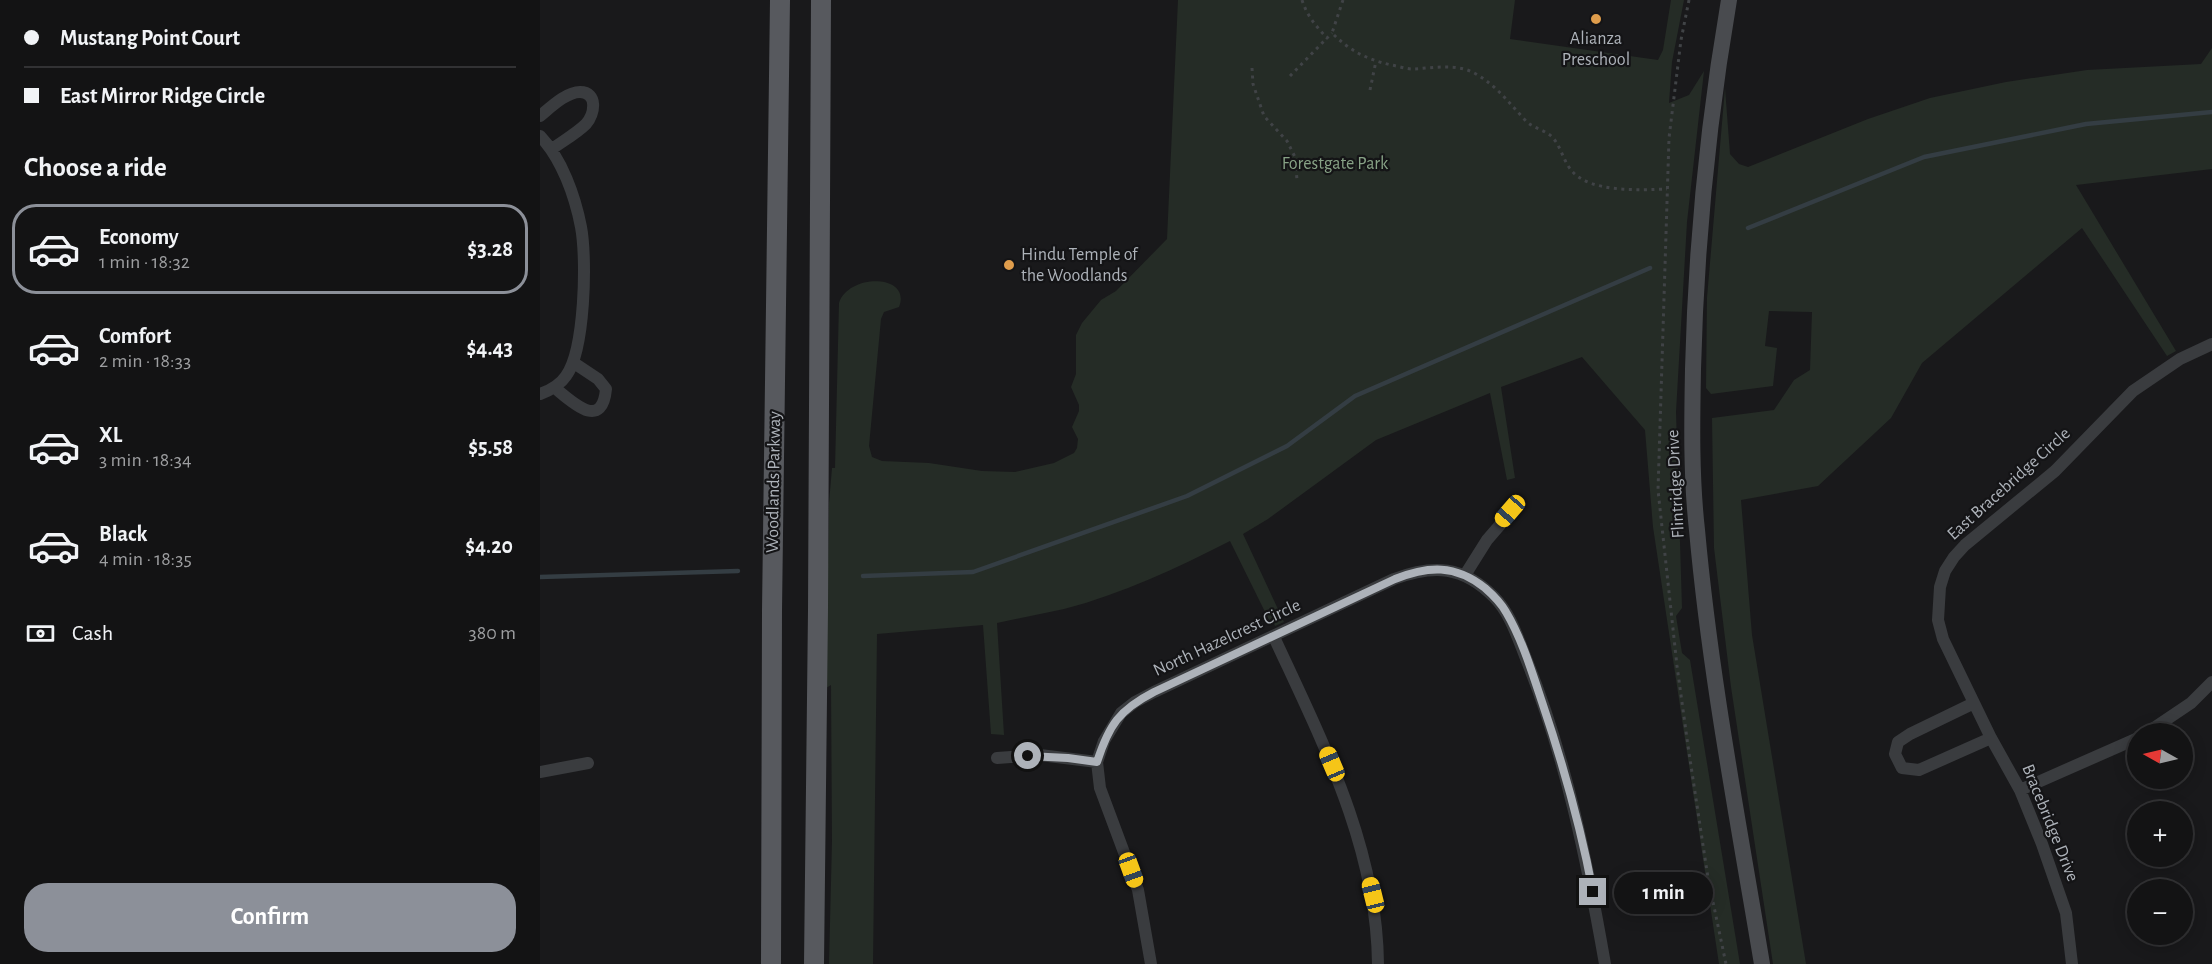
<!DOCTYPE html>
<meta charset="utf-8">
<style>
body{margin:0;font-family:"Alegreya Sans",sans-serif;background:#1c1c1d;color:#f1f3f6;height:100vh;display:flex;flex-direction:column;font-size:22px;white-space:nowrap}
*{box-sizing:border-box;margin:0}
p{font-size:20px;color:#9d9ea0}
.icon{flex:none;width:33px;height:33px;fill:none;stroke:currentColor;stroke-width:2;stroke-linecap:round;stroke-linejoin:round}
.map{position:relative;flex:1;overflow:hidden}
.side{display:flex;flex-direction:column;background:#131314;width:540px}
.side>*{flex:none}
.top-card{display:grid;align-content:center;height:132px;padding:0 24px;background:#131314}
.needle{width:39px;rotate:278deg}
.fabs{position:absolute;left:1587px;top:723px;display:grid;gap:12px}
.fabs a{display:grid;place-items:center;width:66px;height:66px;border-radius:50%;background:#131314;box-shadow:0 3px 15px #0003,0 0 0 2px #323234;font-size:30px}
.end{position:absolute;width:27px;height:27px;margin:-14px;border:8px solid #adb2b9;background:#111;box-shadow:0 0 0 3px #111}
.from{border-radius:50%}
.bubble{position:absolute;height:42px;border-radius:21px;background:#131314;box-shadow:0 3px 15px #0003,0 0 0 2px #323234;font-size:20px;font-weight:700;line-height:42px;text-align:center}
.car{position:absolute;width:18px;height:36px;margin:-18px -9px;border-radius:8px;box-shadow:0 0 4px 2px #0007;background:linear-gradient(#f5c518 24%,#345 0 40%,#f5c518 0 76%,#345 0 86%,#f5c518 0)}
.top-card b{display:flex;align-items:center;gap:21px;height:57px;font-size:22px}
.top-card b+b{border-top:2px solid #323234}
.top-card i{width:15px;height:15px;background:#f1f3f6}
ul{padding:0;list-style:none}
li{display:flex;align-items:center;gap:18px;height:90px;margin:0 12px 9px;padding:0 12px;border:3px solid transparent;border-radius:24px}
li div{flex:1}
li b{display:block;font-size:22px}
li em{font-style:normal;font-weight:700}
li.current{border-color:#8c9099}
li>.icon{width:54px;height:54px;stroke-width:1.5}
h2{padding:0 24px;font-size:27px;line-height:72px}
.pay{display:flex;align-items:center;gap:15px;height:66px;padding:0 24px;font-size:22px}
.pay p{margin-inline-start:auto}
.cta{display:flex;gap:12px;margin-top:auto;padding:12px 24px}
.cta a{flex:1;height:69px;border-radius:24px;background:#8c9099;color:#fff;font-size:24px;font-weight:700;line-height:69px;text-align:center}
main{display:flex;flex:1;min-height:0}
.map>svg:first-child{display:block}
.green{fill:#252c26}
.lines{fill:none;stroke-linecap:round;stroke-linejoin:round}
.stream{stroke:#343d43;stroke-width:4.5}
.path{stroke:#404346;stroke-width:3;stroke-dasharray:3 4.5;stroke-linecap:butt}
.street{stroke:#3a3c3f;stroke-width:12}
.secondary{stroke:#494b4f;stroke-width:16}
.primary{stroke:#57595e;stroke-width:20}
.route{stroke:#adb2b9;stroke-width:8}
.poi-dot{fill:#df9d4c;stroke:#141416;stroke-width:2}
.labels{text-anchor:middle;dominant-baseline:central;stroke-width:4.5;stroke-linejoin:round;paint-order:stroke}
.poi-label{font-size:18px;fill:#adb2b9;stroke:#141416}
.park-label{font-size:18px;fill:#87a286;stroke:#141416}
.street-label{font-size:18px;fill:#adb2b9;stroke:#141416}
</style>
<main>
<section class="side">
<div class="top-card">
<b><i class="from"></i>Mustang Point Court</b>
<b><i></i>East Mirror Ridge Circle</b>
</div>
<h2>Choose a ride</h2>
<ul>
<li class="current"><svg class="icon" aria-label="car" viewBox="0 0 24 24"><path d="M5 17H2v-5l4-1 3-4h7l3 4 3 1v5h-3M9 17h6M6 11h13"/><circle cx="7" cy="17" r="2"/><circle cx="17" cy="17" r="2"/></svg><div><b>Economy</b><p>1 min · 18:32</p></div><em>$3.28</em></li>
<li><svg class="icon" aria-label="car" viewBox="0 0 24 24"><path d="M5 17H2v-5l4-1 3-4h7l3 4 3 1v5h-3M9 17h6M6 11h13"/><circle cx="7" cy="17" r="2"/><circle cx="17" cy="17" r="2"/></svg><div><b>Comfort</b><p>2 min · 18:33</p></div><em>$4.43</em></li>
<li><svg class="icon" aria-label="car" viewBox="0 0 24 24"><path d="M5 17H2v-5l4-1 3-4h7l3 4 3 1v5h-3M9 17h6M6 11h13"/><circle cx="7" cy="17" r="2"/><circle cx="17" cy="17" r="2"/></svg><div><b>XL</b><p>3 min · 18:34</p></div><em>$5.58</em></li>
<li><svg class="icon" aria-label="car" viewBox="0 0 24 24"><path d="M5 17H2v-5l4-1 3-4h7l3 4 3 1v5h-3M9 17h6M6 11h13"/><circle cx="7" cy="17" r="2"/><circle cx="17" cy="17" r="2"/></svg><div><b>Black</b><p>4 min · 18:35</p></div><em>$4.20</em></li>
</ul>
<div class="pay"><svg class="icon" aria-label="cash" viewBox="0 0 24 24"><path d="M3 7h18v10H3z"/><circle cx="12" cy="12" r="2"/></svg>Cash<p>380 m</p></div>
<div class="cta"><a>Confirm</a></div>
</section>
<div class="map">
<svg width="1672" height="964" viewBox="0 0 1672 964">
<rect width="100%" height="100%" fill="#19191b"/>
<path class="green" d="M 638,0 L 975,0 L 970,39 L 1118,60 L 1123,50 L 1131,0 L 1144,0 L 1132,62 L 1129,103 L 1149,95 L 1164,71 L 1147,222 L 1136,412 L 1142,608 L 1136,616 L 1142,653 L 1150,660 L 1200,964 L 1179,964 L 1113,527 L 1105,430 L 1042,357 L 961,387 L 975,478 L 967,480 L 950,393 L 836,440 L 728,519 L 703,534 L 744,622 L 735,626 L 732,619 L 729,620 L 690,541 C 637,568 582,594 524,609 C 502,614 479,618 457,623 L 464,735 L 451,734 L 443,625 L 337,634 L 333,964 L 289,964 L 292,841 L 291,685 L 286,688 L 289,503 L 292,468 L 295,468 L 299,303 C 309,273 372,274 359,307 L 344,312 L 341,319 L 329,446 L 332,457 L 342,461 L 389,463 L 442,471 L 475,472 L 514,463 L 534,453 L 537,448 L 538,439 L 532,427 L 539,411 L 539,405 L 531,387 L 536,374 L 536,335 L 542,323 L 561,300 L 576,291 L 627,239 Z
M 1672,48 L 1672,169 L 1536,185 L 1636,351 L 1627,356 L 1542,228 L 1382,363 L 1351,418 L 1278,486 L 1201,500 L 1212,635 L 1266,964 L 1233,964 L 1191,687 L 1174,548 L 1172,418 L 1234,410 L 1254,380 L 1270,370 L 1272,312 L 1229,311 L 1225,346 L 1237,348 L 1233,386 L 1171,394 L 1166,388 L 1167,298 L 1185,88 L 1190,154 L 1199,164 L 1208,167 L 1328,119 L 1390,98 L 1466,82 L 1547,70 L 1661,64 Z"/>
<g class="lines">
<path class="stream" d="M 1208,228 L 1384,157 L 1546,124 L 1672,112
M 323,576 L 433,572 L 647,496 L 747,446 L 815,396 L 1110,268
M 0,577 L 198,571"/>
<path class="path" d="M 762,0 C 767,16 776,26 787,38 L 792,33
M 803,0 L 792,33 C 810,51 826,59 851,65 C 858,66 866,69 873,69 C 894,68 918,63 936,74 C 957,86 970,104 986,121 C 994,129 1006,130 1013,138 C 1021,147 1023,160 1031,170 C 1049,193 1100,190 1127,189
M 1149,0 L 1141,40 L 1129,138 L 1118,490 L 1137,666 L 1148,746 L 1168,878 L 1186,964
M 712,68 L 713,84 L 724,116 L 747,141 L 755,157 L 757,180
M 750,76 L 787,38
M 830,90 L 836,61"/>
<path class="street" d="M 0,116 C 10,108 26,92 40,92 C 58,92 55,114 46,124 C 37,133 23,141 12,149
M 0,136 C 22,159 35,196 41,227 C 47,259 45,350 26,376 C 20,385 11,390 0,394
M 15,388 C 31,401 62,432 66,389 L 58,379 L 34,363
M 925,575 L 947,540 L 979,503
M 734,637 C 782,741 837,847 838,964
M 1434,703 L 1370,734 L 1358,742 L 1355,754 L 1362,768 L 1379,770 L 1451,738
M 1605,734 L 1651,703 L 1672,682
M 457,758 L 500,755 L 557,762
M 0,772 L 48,763
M 1480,790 L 1598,738
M 611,964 L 598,890 L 560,788 L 557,762 L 564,741 L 581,713 L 595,702 L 614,692 L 854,579 C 894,564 923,566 954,597 C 971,614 978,639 987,661 C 1026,758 1047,861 1065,964
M 1532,964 L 1526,913 L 1502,844 L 1480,790 L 1451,738 L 1403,639 L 1398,620 L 1400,587 L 1405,571 L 1414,557 L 1425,545 L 1515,471 L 1593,391 L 1640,359 L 1672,344"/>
<path class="secondary" d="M 1189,0 C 1168,122 1156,245 1153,369 C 1152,422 1151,476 1157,530 C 1170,675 1198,820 1222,964"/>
<path class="primary" d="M 231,964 L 232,611 L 240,0
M 274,964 L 278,610 L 281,0"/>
</g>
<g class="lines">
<path class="route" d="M 488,756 L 528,758 L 557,762 C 569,725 579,710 614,692 L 855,579 C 888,566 915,564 945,588 C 953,595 961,603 966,612 C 982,639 992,672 1002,702 C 1023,764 1041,828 1053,892"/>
</g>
<g class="poi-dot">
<circle cx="1056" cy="19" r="6"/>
<circle cx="469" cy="265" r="6"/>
</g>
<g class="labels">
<g class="poi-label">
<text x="1056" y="39">Alianza<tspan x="1056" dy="21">Preschool</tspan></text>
<text x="481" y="255" text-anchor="start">Hindu Temple of<tspan x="481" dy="21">the Woodlands</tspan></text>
</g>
<g class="park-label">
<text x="795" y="164">Forestgate Park</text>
</g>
<g class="street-label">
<text transform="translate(234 482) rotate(-89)">Woodlands Parkway</text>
<text transform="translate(1136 484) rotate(-93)">Flintridge Drive</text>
<text transform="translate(1469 484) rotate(-42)">East Bracebridge Circle</text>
<text transform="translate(687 638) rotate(-25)">North Hazelcrest Circle</text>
<text transform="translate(1510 823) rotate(68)">Bracebridge Drive</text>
</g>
</g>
</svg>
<div class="fabs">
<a><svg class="needle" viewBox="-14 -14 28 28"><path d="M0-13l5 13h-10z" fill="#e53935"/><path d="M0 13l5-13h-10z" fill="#9d9ea0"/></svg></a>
<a>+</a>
<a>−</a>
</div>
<i class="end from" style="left:488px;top:756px"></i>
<i class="end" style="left:1053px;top:892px"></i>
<div class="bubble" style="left:1074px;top:872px;width:99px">1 min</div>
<i class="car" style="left:970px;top:511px;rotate:221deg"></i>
<i class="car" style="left:792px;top:764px;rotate:337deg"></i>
<i class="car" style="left:591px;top:870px;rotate:160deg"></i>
<i class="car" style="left:833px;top:895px;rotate:346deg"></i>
</div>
</main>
